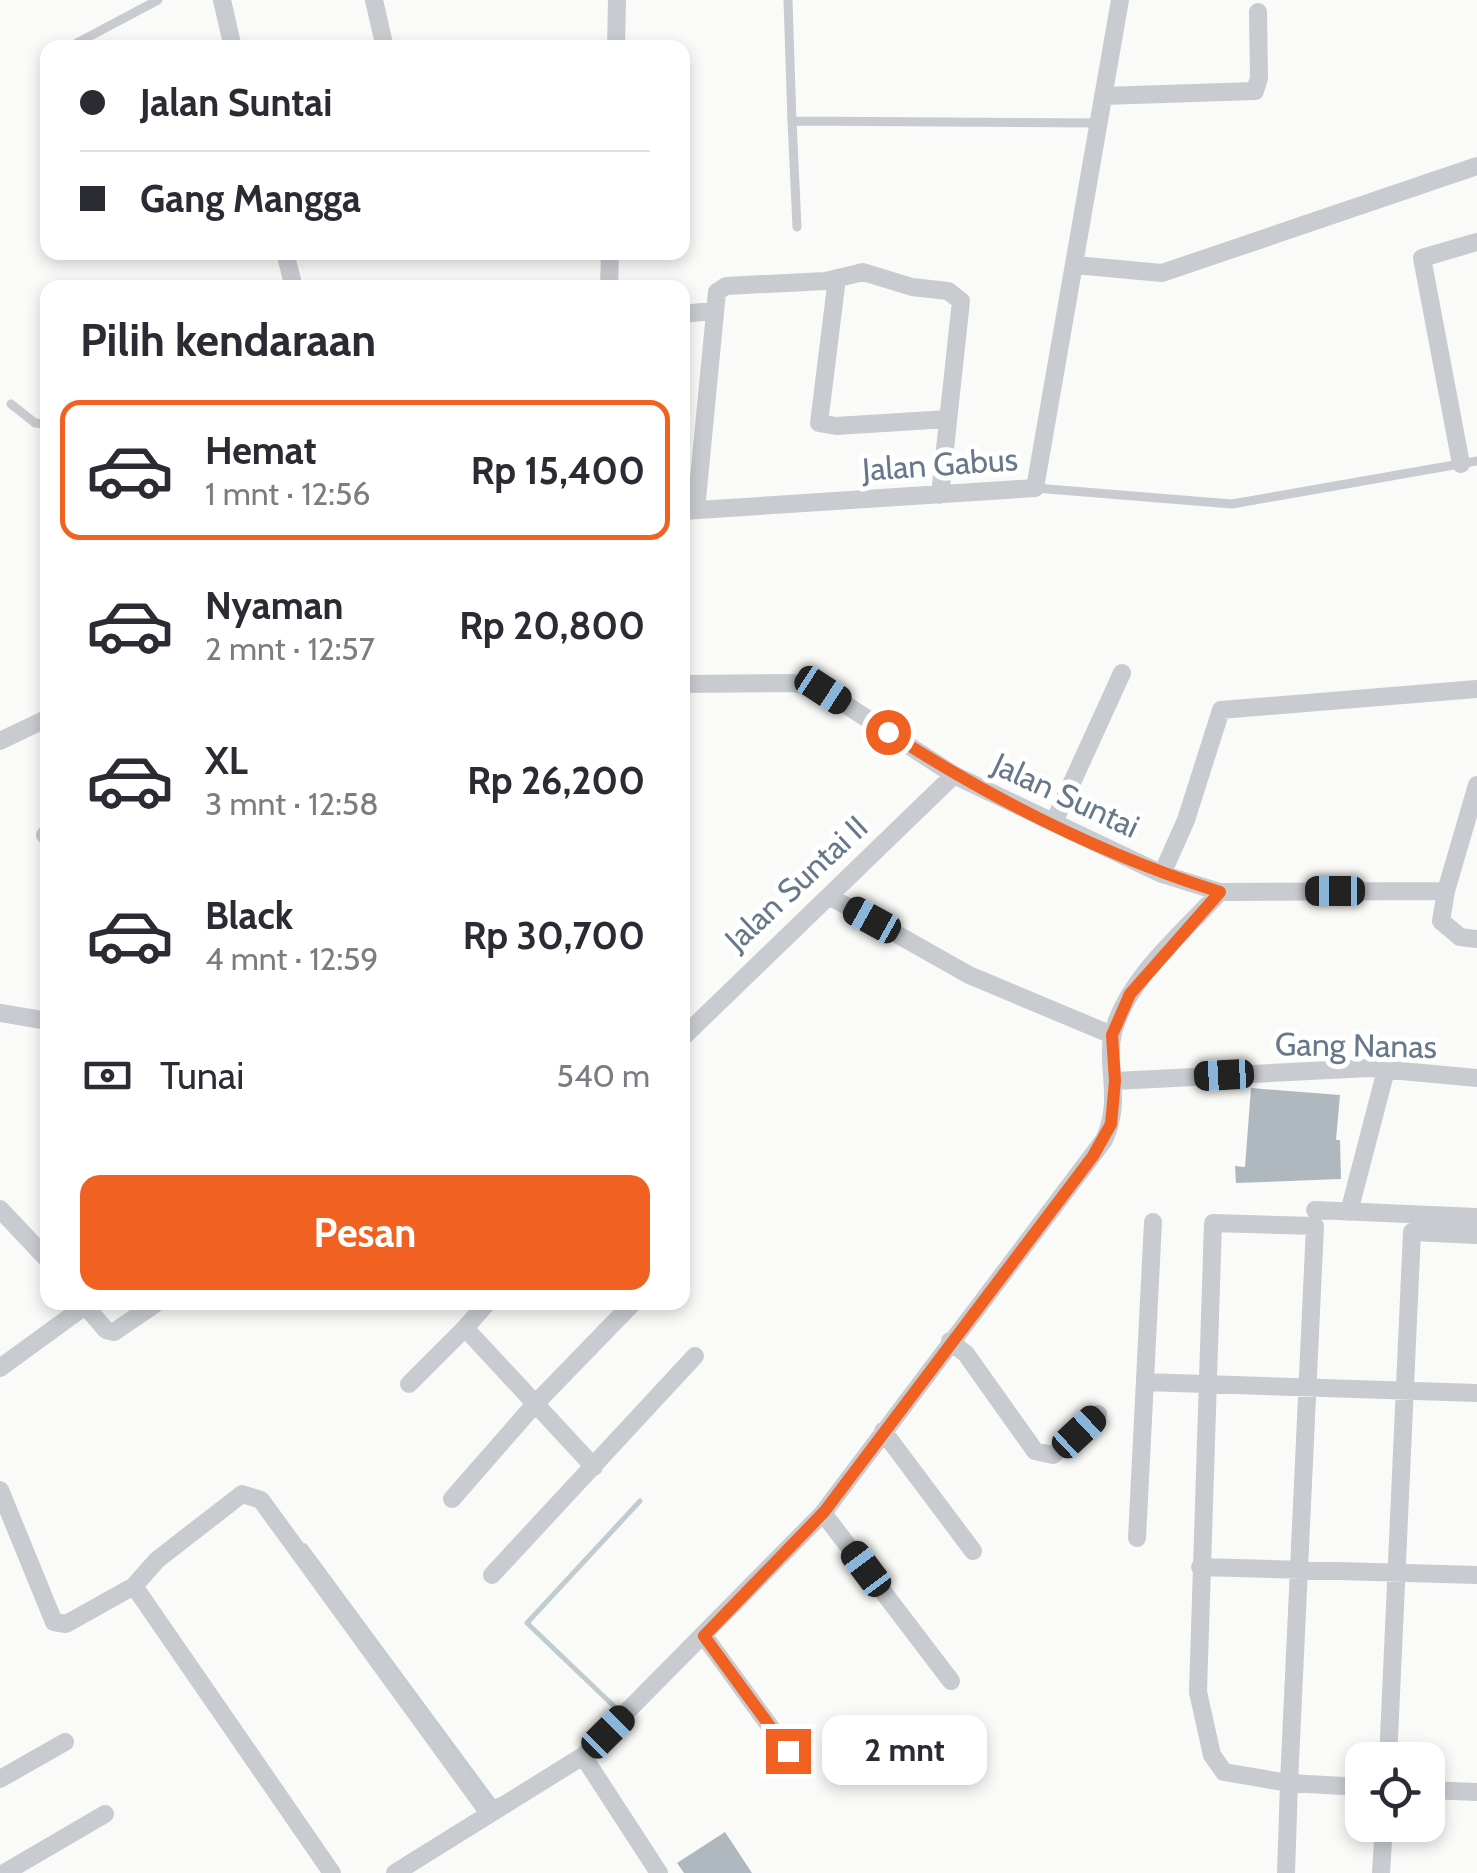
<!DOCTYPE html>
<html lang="id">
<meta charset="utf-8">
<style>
body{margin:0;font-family:Cabin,sans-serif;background:#f2f2f3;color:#2b2b33;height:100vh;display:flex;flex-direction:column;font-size:38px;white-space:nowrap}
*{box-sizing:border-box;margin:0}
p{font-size:32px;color:#7c7c81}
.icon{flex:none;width:55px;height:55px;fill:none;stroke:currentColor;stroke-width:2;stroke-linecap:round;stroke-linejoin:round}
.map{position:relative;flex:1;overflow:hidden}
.drawer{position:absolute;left:40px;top:280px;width:650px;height:1030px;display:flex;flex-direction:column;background:#fff;border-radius:20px;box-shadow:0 5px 15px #0003}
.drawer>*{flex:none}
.banner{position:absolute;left:40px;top:40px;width:650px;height:220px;border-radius:20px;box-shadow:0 5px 15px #0003;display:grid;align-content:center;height:220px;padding:0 40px;background:#fff}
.tools{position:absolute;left:1345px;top:1742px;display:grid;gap:20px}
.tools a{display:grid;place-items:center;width:100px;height:100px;border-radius:20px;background:#fff;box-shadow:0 5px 15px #0003;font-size:50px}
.end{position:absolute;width:45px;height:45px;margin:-22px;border:12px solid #f06122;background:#fff;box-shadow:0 0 0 5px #fff}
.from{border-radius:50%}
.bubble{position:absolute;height:70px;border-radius:20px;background:#fff;box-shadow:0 5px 15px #0003;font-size:32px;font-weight:700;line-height:70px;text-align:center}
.car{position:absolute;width:30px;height:60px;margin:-30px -15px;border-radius:12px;box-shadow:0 0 8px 2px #0007;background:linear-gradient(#222 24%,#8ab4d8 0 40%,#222 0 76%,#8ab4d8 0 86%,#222 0)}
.banner b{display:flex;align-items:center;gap:35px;height:95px;font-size:38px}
.banner b+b{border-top:2px solid #e1e1e2}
.banner i{width:25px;height:25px;background:#2b2b33}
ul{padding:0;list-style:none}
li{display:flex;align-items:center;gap:30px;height:140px;margin:0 20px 15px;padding:0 20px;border:5px solid transparent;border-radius:20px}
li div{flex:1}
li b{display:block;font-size:38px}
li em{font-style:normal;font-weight:700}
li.current{border-color:#f06122}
li>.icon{width:90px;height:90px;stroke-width:1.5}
h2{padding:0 40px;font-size:45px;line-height:120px}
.pay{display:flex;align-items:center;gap:25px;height:110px;padding:0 40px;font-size:38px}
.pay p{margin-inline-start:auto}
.cta{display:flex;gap:20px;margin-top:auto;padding:20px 40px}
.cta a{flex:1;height:115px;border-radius:20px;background:#f06122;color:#fff;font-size:40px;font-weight:700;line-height:115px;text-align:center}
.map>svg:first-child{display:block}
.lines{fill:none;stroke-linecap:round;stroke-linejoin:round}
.stream{stroke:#c1ccd1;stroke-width:5}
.building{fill:#b0b8bf}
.lane{stroke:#c8cbd0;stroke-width:9}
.street{stroke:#c8cbd0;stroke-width:18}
.route{stroke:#f06122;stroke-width:12}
.labels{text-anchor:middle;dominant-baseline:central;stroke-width:10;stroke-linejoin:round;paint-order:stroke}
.street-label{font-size:32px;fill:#67788b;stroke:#fff}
</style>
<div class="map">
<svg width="1477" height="1873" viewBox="0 0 1477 1873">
<rect width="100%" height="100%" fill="#fafaf8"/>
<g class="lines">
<path class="stream" d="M 305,1546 L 494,1802 L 499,1800
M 619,1711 L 527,1623 L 640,1501"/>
</g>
<path class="building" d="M 1251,1088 L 1340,1095 L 1336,1140 L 1340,1140 L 1341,1179 L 1236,1183 L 1235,1166 L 1245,1167 Z
M 725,1832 L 752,1873 L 684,1873 L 677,1863 Z"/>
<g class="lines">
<path class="lane" d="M 788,0 L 792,121 L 1099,123
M 77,43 L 158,0
M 792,121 L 797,227
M 11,404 L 35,423 L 48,424
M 1035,488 L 1232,504 L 1477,461"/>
<path class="street" d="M 222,0 L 233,48
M 374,0 L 385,48
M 616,48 L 617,0
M 1103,96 L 1255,91 L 1259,78 L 1258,12
M 285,252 L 294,288
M 1075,265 L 1162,273 L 1477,166
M 837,278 L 819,423 L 836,426 L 948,419
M 609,288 L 610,252
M 682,314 L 713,311
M 1461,464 L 1422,258 L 1477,242
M 696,510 L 717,292 L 726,286 L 826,281 L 863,272 L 912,287 L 948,291 L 961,301 L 940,495
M 682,511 L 1035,488 L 1120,0
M 682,684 L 794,683 L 823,690 L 954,775 L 1162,874 L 1220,892 L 1446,891
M 0,741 L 48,718
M 1477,785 L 1446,891 L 1441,921 L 1460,937 L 1477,939
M 1054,822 L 1122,673
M 45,835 L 48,834
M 1162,874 L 1186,820 L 1221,710 L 1477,689
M 829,896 L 969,975 L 1112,1035
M 0,1013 L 48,1021
M 682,1038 L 954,775
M 1115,1081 L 1369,1068 L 1477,1078
M 0,1209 L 48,1260
M 1315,1210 L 1477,1217
M 1349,1212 L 1386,1070
M 82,1302 L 106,1330 L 114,1332 L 158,1302
M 488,1302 L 465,1328 L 594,1467
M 950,1341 L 966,1354 L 1035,1451 L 1053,1455 L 1098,1414
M 0,1368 L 85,1306
M 1145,1382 L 1477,1393
M 409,1384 L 465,1328
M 883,1431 L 973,1551
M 0,1490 L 54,1622 L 66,1624 L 134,1586
M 452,1499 L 535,1404 L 634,1302
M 823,1513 L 951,1681
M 1137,1538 L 1153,1222
M 1200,1567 L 1477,1575
M 492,1575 L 695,1356
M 704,1636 L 788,1751
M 583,1756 L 659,1873
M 1388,1760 L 1412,1232 L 1477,1235
M 0,1779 L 65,1742
M 1428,1790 L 1477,1792
M 4,1873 L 105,1814
M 332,1873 L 134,1586 L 157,1560 L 242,1494 L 261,1500 L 488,1812
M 395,1873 L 583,1756 L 823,1513 L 1104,1140 C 1123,1099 1105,1066 1113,1033 C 1127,978 1183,933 1220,892
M 1286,1873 L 1289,1783 L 1315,1226 L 1213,1223 L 1198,1692 L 1212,1755 L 1224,1772 L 1289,1783 L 1362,1787
M 1381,1873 L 1384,1825"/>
</g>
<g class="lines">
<path class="route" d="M 788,1751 L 704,1636 L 824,1512 L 1093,1156 L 1111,1124 L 1115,1081 L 1112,1035 L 1130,994 L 1220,892 C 1105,856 990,798 888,732"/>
</g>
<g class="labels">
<g class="street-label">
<text transform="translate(940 464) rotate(-4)">Jalan Gabus</text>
<text transform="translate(1066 795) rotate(25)">Jalan Suntai</text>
<text transform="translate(796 883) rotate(-43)">Jalan Suntai II</text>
<text transform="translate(1356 1045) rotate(1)">Gang Nanas</text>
</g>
</g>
</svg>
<div class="tools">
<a><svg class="icon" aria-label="locate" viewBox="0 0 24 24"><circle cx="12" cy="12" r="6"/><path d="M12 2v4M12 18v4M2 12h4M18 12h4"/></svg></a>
</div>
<i class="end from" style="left:888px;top:732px"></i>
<i class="end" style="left:788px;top:1751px"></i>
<div class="bubble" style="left:822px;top:1715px;width:165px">2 mnt</div>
<i class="car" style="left:823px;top:690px;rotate:123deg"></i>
<i class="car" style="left:1335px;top:891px;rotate:270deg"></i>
<i class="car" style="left:872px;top:920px;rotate:299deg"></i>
<i class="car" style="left:1224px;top:1075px;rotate:267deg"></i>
<i class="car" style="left:1079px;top:1432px;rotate:47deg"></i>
<i class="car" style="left:866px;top:1569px;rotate:323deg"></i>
<i class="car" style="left:608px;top:1732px;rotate:45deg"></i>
<div class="banner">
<b><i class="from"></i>Jalan Suntai</b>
<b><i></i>Gang Mangga</b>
</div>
<section class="drawer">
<h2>Pilih kendaraan</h2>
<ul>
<li class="current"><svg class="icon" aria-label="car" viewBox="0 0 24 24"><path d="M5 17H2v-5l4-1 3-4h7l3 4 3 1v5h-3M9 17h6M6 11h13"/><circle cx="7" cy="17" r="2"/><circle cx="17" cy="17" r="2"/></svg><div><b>Hemat</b><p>1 mnt · 12:56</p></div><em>Rp 15,400</em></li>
<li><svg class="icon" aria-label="car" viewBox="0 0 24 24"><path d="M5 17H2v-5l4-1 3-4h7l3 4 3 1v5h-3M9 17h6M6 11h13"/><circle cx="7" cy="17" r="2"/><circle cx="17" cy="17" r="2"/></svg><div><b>Nyaman</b><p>2 mnt · 12:57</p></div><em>Rp 20,800</em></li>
<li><svg class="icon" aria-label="car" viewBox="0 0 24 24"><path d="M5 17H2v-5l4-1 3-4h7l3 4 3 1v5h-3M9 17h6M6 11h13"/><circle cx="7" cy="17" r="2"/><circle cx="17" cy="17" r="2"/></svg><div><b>XL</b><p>3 mnt · 12:58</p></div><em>Rp 26,200</em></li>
<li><svg class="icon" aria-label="car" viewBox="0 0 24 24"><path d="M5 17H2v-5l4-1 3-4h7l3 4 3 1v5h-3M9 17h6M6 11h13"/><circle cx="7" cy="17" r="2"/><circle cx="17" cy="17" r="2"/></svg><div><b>Black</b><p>4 mnt · 12:59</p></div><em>Rp 30,700</em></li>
</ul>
<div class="pay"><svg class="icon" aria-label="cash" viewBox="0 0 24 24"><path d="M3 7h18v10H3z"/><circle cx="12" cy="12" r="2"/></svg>Tunai<p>540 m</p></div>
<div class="cta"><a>Pesan</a></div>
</section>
</div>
